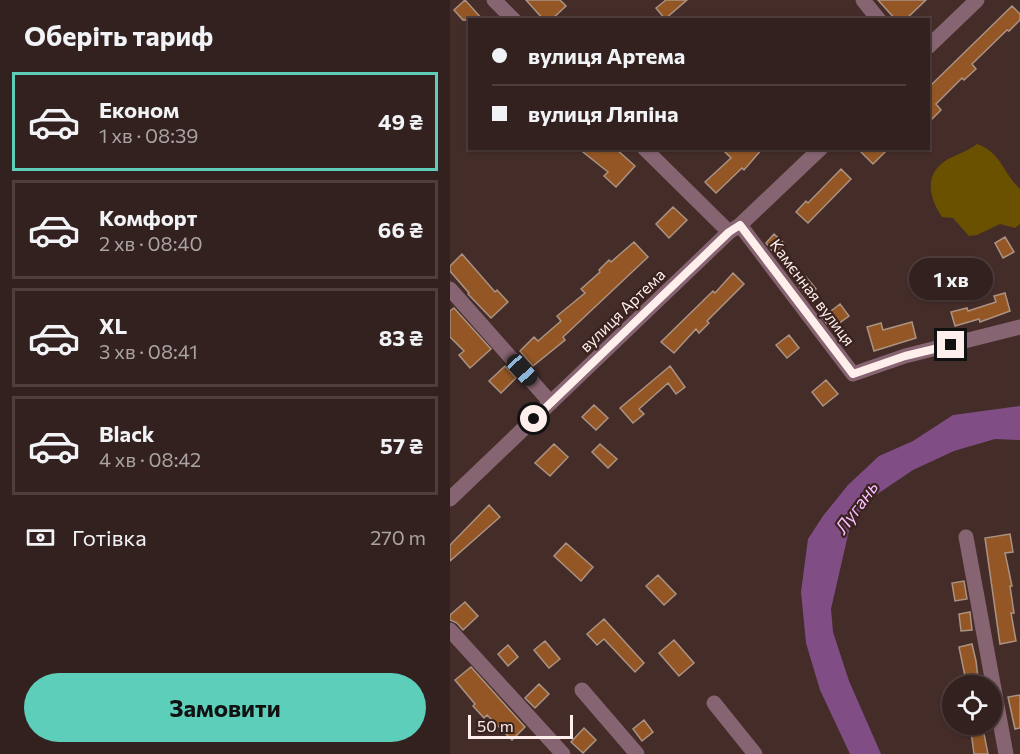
<!DOCTYPE html>
<html lang="uk">
<meta charset="utf-8">
<style>
body{margin:0;font-family:Commissioner,sans-serif;background:#3b2928;color:#f1f3f6;height:100vh;display:flex;flex-direction:column;font-size:22px;white-space:nowrap}
*{box-sizing:border-box;margin:0}
p{font-size:20px;color:#a9a3a4}
.icon{flex:none;width:33px;height:33px;fill:none;stroke:currentColor;stroke-width:2;stroke-linecap:round;stroke-linejoin:round}
.map{position:relative;flex:1;overflow:hidden}
.side{display:flex;flex-direction:column;background:#33211f;width:450px}
.side>*{flex:none}
.hud{position:absolute;left:18px;top:18px;width:462px;height:132px;border-radius:0px;box-shadow:0 2px 4px #0004,0 0 0 2px #4e3e3d;display:grid;align-content:center;height:132px;padding:0 24px;background:#33211f}
.controls{position:absolute;left:492px;top:675px;display:grid;gap:12px}
.controls a{display:grid;place-items:center;width:60px;height:60px;border-radius:50%;background:#33211f;box-shadow:0 2px 4px #0004,0 0 0 2px #4e3e3d;font-size:30px}
.scale{position:absolute;left:18px;bottom:15px;width:105px;box-sizing:border-box;padding-left:6px;border:3px solid #feeeec;border-top:0;font-size:16px;line-height:21px;white-space:nowrap;color:#feeeec;-webkit-text-stroke:4px #39221f;paint-order:stroke}
.end{position:absolute;width:27px;height:27px;margin:-14px;border:8px solid #feeeec;background:#111;box-shadow:0 0 0 3px #111}
.from{border-radius:50%}
.bubble{position:absolute;height:42px;border-radius:21px;background:#33211f;box-shadow:0 2px 4px #0004,0 0 0 2px #4e3e3d;font-size:20px;font-weight:700;line-height:42px;text-align:center}
.car{position:absolute;width:18px;height:36px;margin:-18px -9px;border-radius:8px;box-shadow:0 0 4px 2px #0007;background:linear-gradient(#222 24%,#8ab4d8 0 40%,#222 0 76%,#8ab4d8 0 86%,#222 0)}
.hud b{display:flex;align-items:center;gap:21px;height:57px;font-size:22px}
.hud b+b{border-top:2px solid #4e3e3d}
.hud i{width:15px;height:15px;background:#f1f3f6}
ul{padding:0;list-style:none}
li{display:flex;align-items:center;gap:18px;height:99px;margin:0 12px 9px;padding:0 12px;border:3px solid #4e3e3d;border-radius:0px}
li div{flex:1}
li b{display:block;font-size:22px}
li em{font-style:normal;font-weight:700}
li.current{border-color:#5cceba}
li>.icon{width:54px;height:54px;stroke-width:1.5}
h2{padding:0 24px;font-size:27px;line-height:72px}
.pay{display:flex;align-items:center;gap:15px;height:66px;padding:0 24px;font-size:22px}
.pay p{margin-inline-start:auto}
.primary-button{display:flex;gap:12px;margin-top:auto;padding:12px 24px}
.primary-button a{flex:1;height:69px;border-radius:36px;background:#5cceba;color:#111;font-size:24px;font-weight:700;line-height:69px;text-align:center}
main{display:flex;flex:1;min-height:0}
.map>svg:first-child{display:block}
.green{fill:#6a5100}
.water{fill:#804e85}
.building{fill:#935624;stroke:#ab9383;stroke-width:1.5}
.lines{fill:none;stroke-linecap:round;stroke-linejoin:round}
.minor{stroke:#866471;stroke-width:15}
.route{stroke:#feeeec;stroke-width:8}
.labels{text-anchor:middle;dominant-baseline:central;stroke-width:4.5;stroke-linejoin:round;paint-order:stroke}
.street-label{font-size:16px;fill:#feeeec;stroke:#39221f}
.water-label{font-size:18px;font-style:italic;fill:#f9befe;stroke:#39221f}
</style>
<main>
<section class="side">
<h2>Оберіть тариф</h2>
<ul>
<li class="current"><svg class="icon" aria-label="car" viewBox="0 0 24 24"><path d="M5 17H2v-5l4-1 3-4h7l3 4 3 1v5h-3M9 17h6M6 11h13"/><circle cx="7" cy="17" r="2"/><circle cx="17" cy="17" r="2"/></svg><div><b>Економ</b><p>1 хв · 08:39</p></div><em>49 ₴</em></li>
<li><svg class="icon" aria-label="car" viewBox="0 0 24 24"><path d="M5 17H2v-5l4-1 3-4h7l3 4 3 1v5h-3M9 17h6M6 11h13"/><circle cx="7" cy="17" r="2"/><circle cx="17" cy="17" r="2"/></svg><div><b>Комфорт</b><p>2 хв · 08:40</p></div><em>66 ₴</em></li>
<li><svg class="icon" aria-label="car" viewBox="0 0 24 24"><path d="M5 17H2v-5l4-1 3-4h7l3 4 3 1v5h-3M9 17h6M6 11h13"/><circle cx="7" cy="17" r="2"/><circle cx="17" cy="17" r="2"/></svg><div><b>XL</b><p>3 хв · 08:41</p></div><em>83 ₴</em></li>
<li><svg class="icon" aria-label="car" viewBox="0 0 24 24"><path d="M5 17H2v-5l4-1 3-4h7l3 4 3 1v5h-3M9 17h6M6 11h13"/><circle cx="7" cy="17" r="2"/><circle cx="17" cy="17" r="2"/></svg><div><b>Black</b><p>4 хв · 08:42</p></div><em>57 ₴</em></li>
</ul>
<div class="pay"><svg class="icon" aria-label="cash" viewBox="0 0 24 24"><path d="M3 7h18v10H3z"/><circle cx="12" cy="12" r="2"/></svg>Готівка<p>270 m</p></div>
<div class="primary-button"><a>Замовити</a></div>
</section>
<div class="map">
<svg width="570" height="754" viewBox="0 0 570 754">
<rect width="100%" height="100%" fill="#442c29"/>
<path class="green" d="M 527,144 C 551,152 553,173 570,189 L 570,224 L 565,228 L 550,224 L 527,235 L 519,236 L 503,218 L 492,217 C 479,197 473,174 498,159 C 508,154 518,151 527,144 Z"/>
<path class="water" d="M 570,406 L 570,440 L 545,439 L 504,451 L 463,470 L 417,501 L 400,526 L 381,609 L 383,632 L 399,681 L 431,754 L 400,754 L 370,690 L 356,643 L 351,592 L 358,539 L 373,516 L 398,485 L 429,456 L 463,441 L 503,415 Z"/>
<path class="building" d="M 15,0 L 33,20 L 13,20 L 4,10 Z
M 76,0 L 110,0 L 116,6 L 101,20 L 94,20 Z
M 216,0 L 237,0 L 215,19 L 206,8 Z
M 428,0 L 476,0 L 455,20 L 446,20 Z
M 562,6 L 570,14 L 570,20 L 559,31 L 557,30 L 522,64 L 526,69 L 514,80 L 512,78 L 486,104 L 491,110 L 478,123 L 478,88 Z
M 128,148 L 165,148 L 185,166 L 166,187 L 154,176 L 158,172 Z
M 271,148 L 313,148 L 294,170 L 292,168 L 266,193 L 255,182 L 281,158 Z
M 407,148 L 439,148 L 423,164 Z
M 391,169 L 401,179 L 358,223 L 346,212 L 356,201 L 358,203 Z
M 223,207 L 237,220 L 219,238 L 206,224 Z
M 324,234 L 335,244 L 325,254 L 316,243 Z
M 555,237 L 564,252 L 553,258 L 545,243 Z
M 184,242 L 198,257 L 113,337 L 115,340 L 83,366 L 70,351 L 84,337 L 88,341 L 111,321 L 107,316 L 135,293 L 131,289 L 150,272 L 149,270 L 159,260 L 161,262 Z
M 12,254 L 45,292 L 47,290 L 58,302 L 41,318 L 18,294 L 19,293 L 0,271 L 0,266 Z
M 520,259 L 529,276 L 518,282 L 509,265 Z
M 283,273 L 294,284 L 257,321 L 259,323 L 249,333 L 246,329 L 224,353 L 211,342 L 263,291 L 265,293 Z
M 356,277 L 366,289 L 357,297 L 347,284 Z
M 555,293 L 560,311 L 530,322 L 529,319 L 505,326 L 501,312 L 517,308 L 518,311 L 546,302 L 544,296 Z
M 390,304 L 399,316 L 381,329 L 372,318 Z
M 4,308 L 41,349 L 20,368 L 9,355 L 14,351 L 0,337 L 0,311 Z
M 462,322 L 466,338 L 424,351 L 417,327 L 431,323 L 433,330 Z
M 339,335 L 349,348 L 337,358 L 326,345 Z
M 55,366 L 66,378 L 51,393 L 39,381 Z
M 220,366 L 235,387 L 226,394 L 218,383 L 189,409 L 194,414 L 183,423 L 170,408 Z
M 376,380 L 388,394 L 373,406 L 362,392 Z
M 144,405 L 158,418 L 146,430 L 132,417 Z
M 104,444 L 118,457 L 100,476 L 85,463 Z
M 150,444 L 167,459 L 158,468 L 142,452 Z
M 39,505 L 50,517 L 0,561 L 0,545 Z
M 560,534 L 563,552 L 555,553 L 562,586 L 560,586 L 564,613 L 561,613 L 566,641 L 550,644 L 535,538 Z
M 116,543 L 143,567 L 131,581 L 104,556 Z
M 208,575 L 226,594 L 214,605 L 196,586 Z
M 514,581 L 517,599 L 505,601 L 502,583 Z
M 15,602 L 28,616 L 13,630 L 7,623 L 0,620 L 0,615 Z
M 520,612 L 522,630 L 511,631 L 509,614 Z
M 154,619 L 194,663 L 185,672 L 154,639 L 147,645 L 137,634 Z
M 224,640 L 244,663 L 229,676 L 209,653 Z
M 95,641 L 110,659 L 99,668 L 84,650 Z
M 522,644 L 526,661 L 529,686 L 517,686 L 509,647 Z
M 58,645 L 68,657 L 58,666 L 48,654 Z
M 21,667 L 75,727 L 62,740 L 37,715 L 34,718 L 23,706 L 25,704 L 5,680 Z
M 89,684 L 99,694 L 85,708 L 75,698 Z
M 570,695 L 570,728 L 565,729 L 558,697 Z
M 194,720 L 203,732 L 192,741 L 183,729 Z
M 520,724 L 532,724 L 538,754 L 524,754 Z
M 134,728 L 146,740 L 133,753 L 121,742 Z"/>
<g class="lines">
<path class="minor" d="M 44,0 L 64,20
M 413,0 L 429,20
M 478,47 L 527,0
M 194,148 L 279,232
M 290,225 L 403,374 L 455,356 L 570,327
M 0,289 L 101,403
M 0,499 L 279,232 L 290,225 L 371,148
M 516,537 L 556,754
M 0,630 L 113,754
M 132,690 L 187,754
M 264,703 L 305,754"/>
</g>
<g class="lines">
<path class="route" d="M 84,419 L 279,232 L 290,225 L 403,374 L 455,356 L 501,345"/>
</g>
<g class="labels">
<g class="street-label">
<text transform="translate(363 292) rotate(53)">Камєнная вулиця</text>
<text transform="translate(172 310) rotate(-44)">вулиця Артема</text>
</g>
<g class="water-label">
<text transform="translate(406 507) rotate(-54)">Лугань</text>
</g>
</g>
</svg>
<div class="controls">
<a><svg class="icon" aria-label="locate" viewBox="0 0 24 24"><circle cx="12" cy="12" r="6"/><path d="M12 2v4M12 18v4M2 12h4M18 12h4"/></svg></a>
</div>
<div class="scale">50 m</div>
<i class="end from" style="left:84px;top:419px"></i>
<i class="end" style="left:501px;top:345px"></i>
<div class="bubble" style="left:459px;top:258px;width:84px">1 хв</div>
<i class="car" style="left:72px;top:370px;rotate:138deg"></i>
<div class="hud">
<b><i class="from"></i>вулиця Артема</b>
<b><i></i>вулиця Ляпіна</b>
</div>
</div>
</main>
